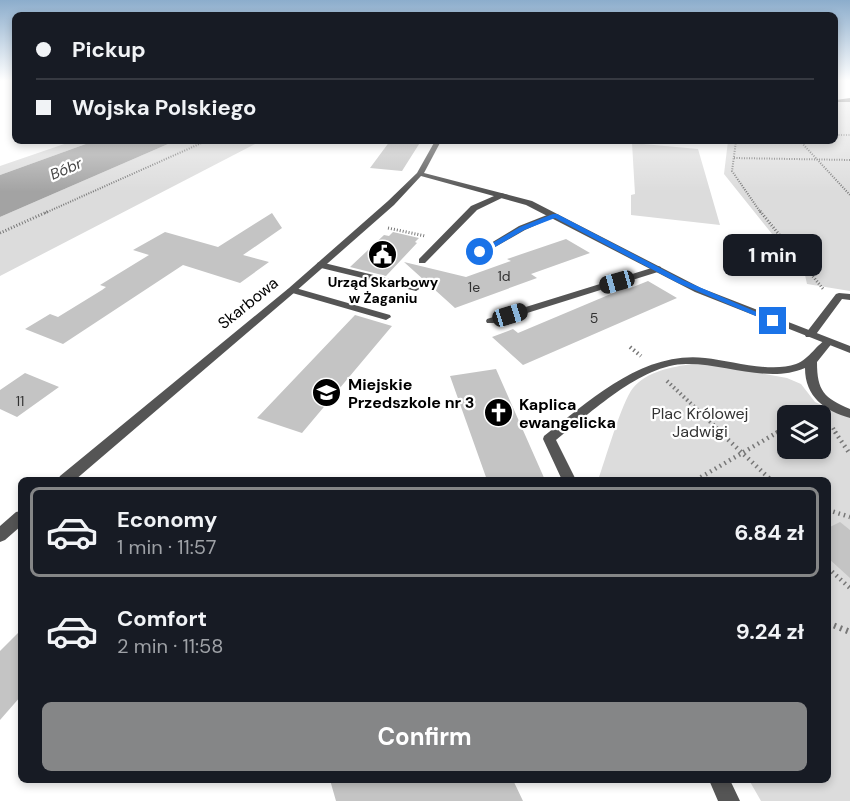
<!DOCTYPE html>
<meta charset="utf-8">
<style>
body{margin:0;font-family:"DM Sans",sans-serif;background:#242831;color:#f1f3f6;height:100vh;display:flex;flex-direction:column;font-size:22px;white-space:nowrap}
*{box-sizing:border-box;margin:0}
p{font-size:20px;color:#9ea1a6}
.icon{flex:none;width:33px;height:33px;fill:none;stroke:currentColor;stroke-width:2;stroke-linecap:round;stroke-linejoin:round}
.map{position:relative;flex:1;overflow:hidden}
.panel{position:absolute;left:18px;top:477px;width:813px;height:306px;display:flex;flex-direction:column;background:#171b24;border-radius:9px;box-shadow:0 3px 9px #0003}
.panel>*{flex:none}
.hud{position:absolute;left:12px;top:12px;width:826px;height:132px;border-radius:9px;box-shadow:0 3px 9px #0003;display:grid;align-content:center;height:132px;padding:0 24px;background:#171b24}
.controls{position:absolute;left:777px;top:405px;display:grid;gap:12px}
.controls a{display:grid;place-items:center;width:54px;height:54px;border-radius:9px;background:#171b24;box-shadow:0 3px 9px #0003;font-size:30px}
.end{position:absolute;width:27px;height:27px;margin:-14px;border:8px solid #1a73e8;background:#fff;box-shadow:0 0 0 3px #fff}
.from{border-radius:50%}
.bubble{position:absolute;height:42px;border-radius:9px;background:#171b24;box-shadow:0 3px 9px #0003;font-size:20px;font-weight:700;line-height:42px;text-align:center}
.car{position:absolute;width:18px;height:36px;margin:-18px -9px;border-radius:8px;box-shadow:0 0 4px 2px #0007;background:linear-gradient(#222 24%,#8ab4d8 0 40%,#222 0 76%,#8ab4d8 0 86%,#222 0)}
.hud b{display:flex;align-items:center;gap:21px;height:57px;font-size:22px}
.hud b+b{border-top:2px solid #363941}
.hud i{width:15px;height:15px;background:#f1f3f6}
ul{padding:10px 0 0;list-style:none}
li{display:flex;align-items:center;gap:18px;height:90px;margin:0 12px 9px;padding:0 12px;border:3px solid transparent;border-radius:9px}
li div{flex:1}
li b{display:block;font-size:22px}
li em{font-style:normal;font-weight:700}
li.selected{border-color:#858687}
li>.icon{width:54px;height:54px;stroke-width:1.5}
.button{display:flex;gap:12px;margin-top:auto;padding:12px 24px}
.button a{flex:1;height:69px;border-radius:9px;background:#858687;color:#fff;font-size:24px;font-weight:700;line-height:69px;text-align:center}
.map>svg:first-child{display:block}
.green{fill:#dcdcdc;fill-rule:evenodd}
.water{fill:#a3a3a3}
.building{fill:#c4c4c4}
.lines{fill:none;stroke-linecap:round;stroke-linejoin:round}
.path-far5{stroke:#777;stroke-width:1.5;stroke-dasharray:1 1.5;stroke-linecap:butt}
.path-far4{stroke:#777;stroke-width:2;stroke-dasharray:1 1.5;stroke-linecap:butt}
.path-far3{stroke:#777;stroke-width:3;stroke-dasharray:1 2;stroke-linecap:butt}
.path-far2{stroke:#777;stroke-width:4;stroke-dasharray:1.5 3;stroke-linecap:butt}
.path-far1{stroke:#777;stroke-width:4.5;stroke-dasharray:1.5 4;stroke-linecap:butt}
.path{stroke:#777;stroke-width:6;stroke-dasharray:2 4.5;stroke-linecap:butt}
.service{fill:#555;fill-rule:evenodd}
.minor{fill:#555;fill-rule:evenodd}
.route{fill:#1a73e8}
.labels{text-anchor:middle;dominant-baseline:central;stroke-width:4.5;stroke-linejoin:round;paint-order:stroke}
.number-label{font-size:14px;fill:#313131}
.far-poi-label{font-size:14px;font-weight:bold;fill:#000;stroke:#fff}
.far-water-label{font-size:15px;font-style:italic;fill:#444;stroke:#fff}
.street-label{font-size:16px;fill:#000;stroke:#fff}
.poi-label{font-size:16px;font-weight:bold;fill:#000;stroke:#fff;text-anchor:start}
.park-label{font-size:16px;fill:#333;stroke:#fff}
</style>
<div class="map">
<svg width="850" height="801" viewBox="0 0 850 801">
<rect width="100%" height="100%" fill="#fff"/>
<path class="green" d="M 836,102 L 850,102 L 850,291 L 807,284 L 805,275 L 724,174 L 728,141 L 836,141 Z
M 73,141 L 94,141 L 0,175 L 0,166 Z
M 175,141 L 261,141 L 0,276 L 0,217 Z
M 632,143 L 698,149 L 720,225 L 631,215 L 631,195 L 635,194 Z
M 692,364 L 709,364 L 787,378 L 801,384 L 815,402 L 850,418 L 850,801 L 761,801 L 749,780 L 828,780 L 828,480 L 598,480 C 605,461 622,401 633,388 C 647,371 672,367 692,364 ZM 788,416 L 820,416 L 820,448 L 788,448 Z"/>
<path class="water" d="M 94,141 L 175,141 L 0,217 L 0,175 Z"/>
<path class="building" d="M 390,141 L 421,141 L 402,171 L 370,168 Z
M 272,213 L 282,228 L 243,255 L 269,262 L 240,283 L 183,265 L 63,344 L 25,329 L 50,314 L 58,317 L 102,290 L 106,287 L 100,285 L 149,255 L 133,250 L 165,232 L 218,247 Z
M 393,232 L 419,238 L 415,242 L 417,243 L 386,276 L 350,267 L 384,235 L 389,236 Z
M 566,239 L 590,253 L 531,274 L 537,278 L 455,308 L 404,262 L 466,277 L 511,261 L 507,259 Z
M 648,281 L 677,298 L 523,365 L 492,337 L 513,329 L 518,333 L 625,288 L 628,289 Z
M 355,315 L 392,326 L 302,433 L 257,418 Z
M 496,369 L 545,480 L 487,480 L 450,376 Z
M 25,373 L 59,387 L 17,417 L 0,409 L 0,390 Z
M 840,522 L 850,530 L 850,578 L 828,558 L 828,528 Z
M 21,630 L 21,696 L 0,720 L 0,651 Z
M 330,780 L 513,780 L 523,801 L 336,801 Z"/>
<g class="lines">
<path class="path-far5" d="M 836,135 L 850,135"/>
<path class="path-far4" d="M 736,141 L 732,171 L 761,213
M 800,141 L 850,195
M 734,158 L 850,160
M 45,213 L 206,141"/>
<path class="path-far3" d="M 760,211 L 824,290
M 388,228 L 425,236
M 0,233 L 49,211"/>
<path class="path-far2" d="M 630,347 L 641,356
M 667,381 L 722,433
M 833,428 L 836,433
M 776,433 L 788,426"/>
<path class="path-far1" d="M 720,432 L 771,480
M 835,432 L 850,454
M 696,480 L 778,432
M 828,510 L 850,517
M 828,568 L 850,588"/>
<path class="path" d="M 828,623 L 850,632"/>
<path class="service" d="M 501,193 L 508,195 L 477,210 L 425,263 L 419,263 L 419,259 L 471,206 Z
M 552,213 L 559,215 L 525,230 L 483,254 L 476,252 L 519,226 Z
M 320,262 L 419,286 L 421,288 L 416,291 L 317,267 L 317,263 Z
M 658,266 L 661,267 L 661,271 L 495,323 L 487,323 L 486,321 L 487,319 Z
M 292,287 L 390,315 L 391,317 L 386,320 L 289,292 L 287,290 Z
M 839,293 L 850,294 L 850,300 L 842,299 L 814,337 L 806,337 L 805,335 L 806,333 L 836,294 Z
M 828,339 L 833,342 L 817,362 C 817,391 824,398 850,409 L 850,418 C 825,411 805,397 805,368 C 768,384 725,363 686,364 C 641,364 590,414 556,440 L 576,480 L 562,480 L 543,439 L 544,436 C 591,400 642,351 705,358 C 732,361 771,373 796,364 C 810,359 817,343 828,339 Z
M 709,780 L 730,780 L 740,801 L 718,801 Z"/>
<path class="minor" d="M 850,98 L 850,102 L 836,102 L 836,100 Z
M 435,141 L 441,141 L 424,173 L 532,201 L 701,288 L 850,346 L 850,353 L 695,292 L 526,205 L 421,176 L 394,205 L 295,292 L 75,480 L 58,480 L 60,476 L 289,288 L 388,201 L 417,173 Z
M 21,511 L 21,526 L 5,540 L 0,542 L 0,526 L 16,512 Z"/>
</g>
<linearGradient id="sky" x2="0" y2="1"><stop stop-color="#8cadcc"/><stop offset="0.42" stop-color="#fff"/><stop offset="1" stop-color="#fff" stop-opacity="0"/></linearGradient>
<rect width="850" height="192" fill="url(#sky)"/>
<path class="route" d="M 553,214 L 557,214 L 683,280 L 777,321 L 770,322 L 678,283 L 555,218 L 524,230 L 483,254 L 477,252 L 520,227 Z"/>
<defs>
<symbol id="civic-disc" viewBox="-11 -11 22 22"><circle r="9.5" fill="#000" stroke="#fff"/><path d="M-.6-6.5H3V-4.5H.6V-3L4-1V1h2V6H-6V1h2V-1L-.6-3ZM-1.2 2.5V6h2.4V2.5Z" fill="#fff"/></symbol>
<symbol id="school-disc" viewBox="-11 -11 22 22"><circle r="9.5" fill="#000" stroke="#fff"/><path d="M0-5L7-2L0 1L-7-2ZM-4 1L0 2.5L4 1V4Q0 6-4 4Z" fill="#fff"/></symbol>
<symbol id="church-disc" viewBox="-11 -11 22 22"><circle r="9.5" fill="#000" stroke="#fff"/><path d="M-1.2-6h2.4v3.5h3.3v2.4h-3.3V6h-2.4V-.1h-3.3v-2.4h3.3Z" fill="#fff"/></symbol>
</defs>
<g fill-rule="evenodd">
<use href="#civic-disc" x="366" y="238" width="33" height="33"/>
<use href="#school-disc" x="310" y="376" width="33" height="33"/>
<use href="#church-disc" x="482" y="396" width="33" height="33"/>
</g>
<g class="labels">
<g class="number-label">
<text x="504" y="276">1d</text>
<text x="474" y="287">1e</text>
<text x="594" y="318">5</text>
<text x="20" y="401">11</text>
</g>
<g class="far-poi-label">
<text x="383" y="282">Urząd Skarbowy<tspan x="383" dy="16">w Żaganiu</tspan></text>
</g>
<g class="far-water-label">
<text transform="translate(66 169) rotate(-23)">Bóbr</text>
</g>
<g class="street-label">
<text transform="translate(248 303) rotate(-39)">Skarbowa</text>
</g>
<g class="poi-label">
<text x="348" y="384">Miejskie<tspan x="348" dy="18">Przedszkole nr 3</tspan></text>
<text x="519" y="404">Kaplica<tspan x="519" dy="18">ewangelicka</tspan></text>
</g>
<g class="park-label">
<text x="700" y="413">Plac Królowej<tspan x="700" dy="18">Jadwigi</tspan></text>
</g>
</g>
</svg>
<div class="controls">
<a><svg class="icon" aria-label="layers" viewBox="0 0 24 24"><path d="M12 4l9 5-9 5-9-5zM3 14l9 5 9-5"/></svg></a>
</div>
<i class="end from" style="left:480px;top:252px"></i>
<i class="end" style="left:773px;top:321px"></i>
<div class="bubble" style="left:723px;top:234px;width:99px">1 min</div>
<i class="car" style="left:617px;top:282px;rotate:254deg"></i>
<i class="car" style="left:510px;top:315px;rotate:73deg"></i>
<div class="hud">
<b><i class="from"></i>Pickup</b>
<b><i></i>Wojska Polskiego</b>
</div>
<section class="panel">
<ul>
<li class="selected"><svg class="icon" aria-label="car" viewBox="0 0 24 24"><path d="M5 17H2v-5l4-1 3-4h7l3 4 3 1v5h-3M9 17h6M6 11h13"/><circle cx="7" cy="17" r="2"/><circle cx="17" cy="17" r="2"/></svg><div><b>Economy</b><p>1 min · 11:57</p></div><em>6.84 zł</em></li>
<li><svg class="icon" aria-label="car" viewBox="0 0 24 24"><path d="M5 17H2v-5l4-1 3-4h7l3 4 3 1v5h-3M9 17h6M6 11h13"/><circle cx="7" cy="17" r="2"/><circle cx="17" cy="17" r="2"/></svg><div><b>Comfort</b><p>2 min · 11:58</p></div><em>9.24 zł</em></li>
</ul>
<div class="button"><a>Confirm</a></div>
</section>
</div>
